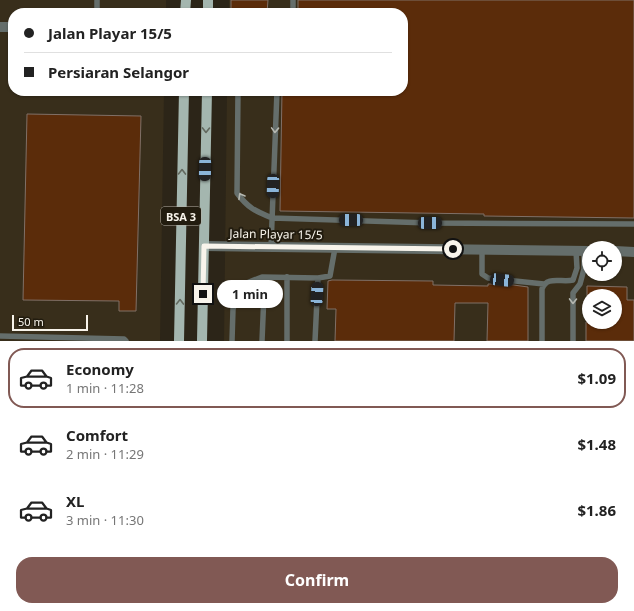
<!DOCTYPE html>
<meta charset="utf-8">
<style>
body{margin:0;font-family:"Noto Sans",sans-serif;background:#f2f2f2;color:#222;height:100vh;display:flex;flex-direction:column;font-size:15px;white-space:nowrap}
*{box-sizing:border-box;margin:0}
p{font-size:13px;color:#767676}
.icon{flex:none;width:22px;height:22px;fill:none;stroke:currentColor;stroke-width:2;stroke-linecap:round;stroke-linejoin:round}
.map{position:relative;height:341px;overflow:hidden}
.panel{display:flex;flex-direction:column;background:#fff;flex:1}
.panel>*{flex:none}
.guide{position:absolute;left:8px;top:8px;width:400px;height:88px;border-radius:16px;box-shadow:0 1px 3px #0004;display:grid;align-content:center;height:88px;padding:0 16px;background:#fff}
.buttons{position:absolute;left:582px;top:241px;display:grid;gap:8px}
.buttons a{display:grid;place-items:center;width:40px;height:40px;border-radius:50%;background:#fff;box-shadow:0 1px 3px #0004;font-size:20px}
.scale{position:absolute;left:12px;bottom:10px;width:76px;box-sizing:border-box;padding-left:4px;border:2px solid #f8f4eb;border-top:0;font-size:11px;line-height:14px;white-space:nowrap;color:#f8f4eb;-webkit-text-stroke:3px #221c0f;paint-order:stroke}
.end{position:absolute;width:18px;height:18px;margin:-9px;border:5px solid #f8f4eb;background:#111;box-shadow:0 0 0 2px #111}
.from{border-radius:50%}
.bubble{position:absolute;height:28px;border-radius:14px;background:#fff;box-shadow:0 1px 3px #0004;font-size:13px;font-weight:700;line-height:28px;text-align:center}
.car{position:absolute;width:12px;height:24px;margin:-12px -6px;border-radius:5px;box-shadow:0 0 3px 1px #0007;background:linear-gradient(#222 24%,#8ab4d8 0 40%,#222 0 76%,#8ab4d8 0 86%,#222 0)}
.guide b{display:flex;align-items:center;gap:14px;height:38px;font-size:15px}
.guide b+b{border-top:1px solid #e0e0e0}
.guide i{width:10px;height:10px;background:#222}
ul{padding:7px 0 0;list-style:none}
li{display:flex;align-items:center;gap:12px;height:60px;margin:0 8px 6px;padding:0 8px;border:2px solid transparent;border-radius:16px}
li div{flex:1}
li b{display:block;font-size:15px}
li em{font-style:normal;font-weight:700}
li.active{border-color:#815954}
li>.icon{width:36px;height:36px;stroke-width:1.5}
.primary-button{display:flex;gap:8px;margin-top:auto;padding:8px 16px}
.primary-button a{flex:1;height:46px;border-radius:16px;background:#815954;color:#fff;font-size:16px;font-weight:700;line-height:46px;text-align:center}
.map>svg:first-child{display:block}
.built{fill:#382e1b;fill-rule:evenodd}
.building{fill:#5b2c0a;stroke:#807067}
.lines{fill:none;stroke-linecap:round;stroke-linejoin:round}
.service{stroke:#656e6b;stroke-width:5.5}
.minor{stroke:#656e6b;stroke-width:10}
.primary{stroke:#a4b6af;stroke-width:10}
.oneway{stroke:#63695f}
.oneway2{stroke:#b6b8b1}
.route{stroke:#f8f4eb;stroke-width:5}
.labels{text-anchor:middle;dominant-baseline:central;stroke-width:4;stroke-linejoin:round;paint-order:stroke}
.shield{fill:#221c0f;stroke:#b8b3a9;stroke-width:1}
.shield-label{font-size:11px;font-weight:bold;fill:#f8f4eb}
.street-label{font-size:12px;fill:#f8f4eb;stroke:#221c0f}
</style>
<div class="map">
<svg width="634" height="341" viewBox="0 0 634 341">
<rect width="100%" height="100%" fill="#2c2518"/>
<path class="built" d="M 0,0 L 166,0 L 166,13 L 13,13 L 13,91 L 164,91 L 160,341 L 0,341 Z
M 229,0 L 634,0 L 634,341 L 224,341 L 227,91 L 403,91 L 403,13 L 229,13 ZM 589,248 L 615,248 L 615,274 L 589,274 ZM 589,296 L 615,296 L 615,322 L 589,322 Z"/>
<path class="building" d="M 231,0 L 268,0 L 267,13 L 231,13 Z
M 298,0 L 634,0 L 634,218 L 484,216 L 484,214 L 280,211 L 282,91 L 403,91 L 403,13 L 298,13 Z
M 27,114 L 141,116 L 136,311 L 119,311 L 119,301 L 23,300 Z
M 332,280 L 433,281 L 433,285 L 488,286 L 488,284 L 506,284 L 528,287 L 528,341 L 487,341 L 488,303 L 455,303 L 454,341 L 335,341 L 336,309 L 327,309 L 328,281 Z
M 587,286 L 627,287 L 627,300 L 634,300 L 634,341 L 586,341 L 586,322 L 615,322 L 615,296 L 587,296 Z"/>
<g class="lines">
<path class="service" d="M 97,0 L 97,13
M 293,0 L 293,13
M 238,91 L 237,193 C 248,208 255,211 272,218 L 430,223 L 634,224
M 271,247 L 277,91
M 482,250 L 482,274 L 488,278 L 544,284
M 287,277 L 287,341
M 0,336 L 124,339 L 126,341
M 232,341 L 233,309 L 239,292 L 249,282 L 262,277 L 318,278 L 330,276 L 335,248
M 262,341 L 264,294
M 315,341 L 318,278
M 542,341 L 542,289 C 547,275 562,283 573,280 L 577,268 L 576,251
M 573,341 L 573,293 L 580,284 L 584,269 L 584,251"/>
<path class="minor" d="M 0,27 L 13,27
M 204,246 L 589,251
M 615,251 L 634,252"/>
<path class="primary" d="M 185,13 L 186,0
M 208,13 L 208,0
M 179,341 L 184,91
M 202,341 L 207,91"/>
</g>
<defs><path id="oneway-chevron" d="M-2-3.5L2.5 0L-2 3.5" fill="none" stroke-width="1.6" stroke-linecap="round" stroke-linejoin="round"/></defs>
<g class="oneway">
<use href="#oneway-chevron" transform="translate(206 130) rotate(91)"/>
<use href="#oneway-chevron" transform="translate(182 172) rotate(-89)"/>
<use href="#oneway-chevron" transform="translate(180 302) rotate(-89)"/>
</g>
<g class="oneway2">
<use href="#oneway-chevron" transform="translate(275 130) rotate(92)"/>
<use href="#oneway-chevron" transform="translate(241 196) rotate(-120)"/>
<use href="#oneway-chevron" transform="translate(573 301) rotate(91)"/>
</g>
<g class="lines">
<path class="route" d="M 203,294 L 204,246 L 453,249"/>
</g>
<g class="labels">
<rect class="shield" x="161" y="207" width="40" height="18" rx="3"/>
<g class="shield-label">
<text x="181" y="216">BSA 3</text>
</g>
<g class="street-label">
<text transform="translate(276 234) rotate(1)">Jalan Playar 15/5</text>
</g>
</g>
</svg>
<div class="buttons">
<a><svg class="icon" aria-label="locate" viewBox="0 0 24 24"><circle cx="12" cy="12" r="6"/><path d="M12 2v4M12 18v4M2 12h4M18 12h4"/></svg></a>
<a><svg class="icon" aria-label="layers" viewBox="0 0 24 24"><path d="M12 4l9 5-9 5-9-5zM3 14l9 5 9-5"/></svg></a>
</div>
<div class="scale">50 m</div>
<i class="end from" style="left:453px;top:249px"></i>
<i class="end" style="left:203px;top:294px"></i>
<div class="bubble" style="left:217px;top:280px;width:66px">1 min</div>
<i class="car" style="left:205px;top:169px;rotate:181deg"></i>
<i class="car" style="left:273px;top:186px;rotate:182deg"></i>
<i class="car" style="left:351px;top:220px;rotate:271deg"></i>
<i class="car" style="left:430px;top:223px;rotate:90deg"></i>
<i class="car" style="left:502px;top:280px;rotate:96deg"></i>
<i class="car" style="left:317px;top:294px;rotate:3deg"></i>
<div class="guide">
<b><i class="from"></i>Jalan Playar 15/5</b>
<b><i></i>Persiaran Selangor</b>
</div>
</div>
<section class="panel">
<ul>
<li class="active"><svg class="icon" aria-label="car" viewBox="0 0 24 24"><path d="M5 17H2v-5l4-1 3-4h7l3 4 3 1v5h-3M9 17h6M6 11h13"/><circle cx="7" cy="17" r="2"/><circle cx="17" cy="17" r="2"/></svg><div><b>Economy</b><p>1 min · 11:28</p></div><em>$1.09</em></li>
<li><svg class="icon" aria-label="car" viewBox="0 0 24 24"><path d="M5 17H2v-5l4-1 3-4h7l3 4 3 1v5h-3M9 17h6M6 11h13"/><circle cx="7" cy="17" r="2"/><circle cx="17" cy="17" r="2"/></svg><div><b>Comfort</b><p>2 min · 11:29</p></div><em>$1.48</em></li>
<li><svg class="icon" aria-label="car" viewBox="0 0 24 24"><path d="M5 17H2v-5l4-1 3-4h7l3 4 3 1v5h-3M9 17h6M6 11h13"/><circle cx="7" cy="17" r="2"/><circle cx="17" cy="17" r="2"/></svg><div><b>XL</b><p>3 min · 11:30</p></div><em>$1.86</em></li>
</ul>
<div class="primary-button"><a>Confirm</a></div>
</section>
